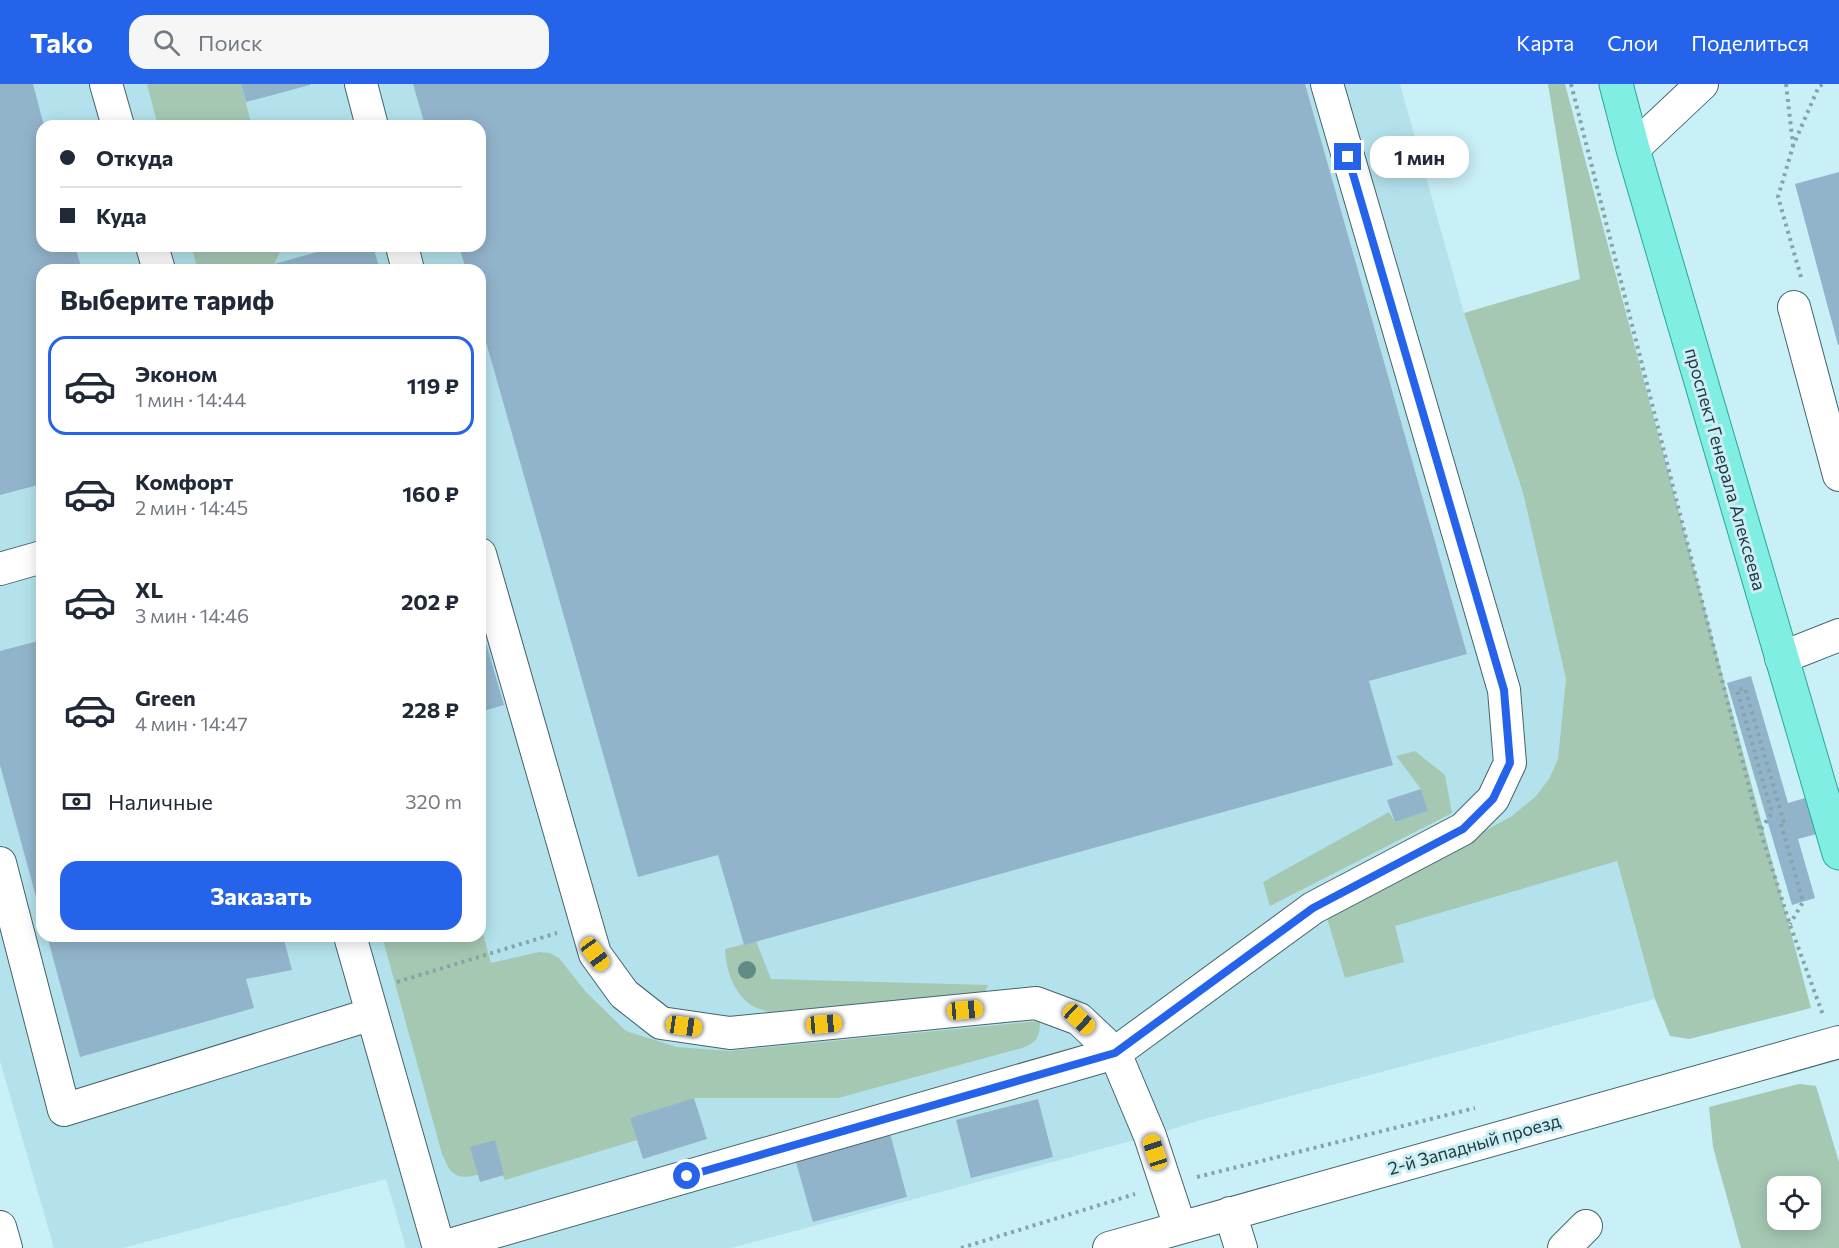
<!DOCTYPE html>
<html lang="ru">
<meta charset="utf-8">
<style>
body{margin:0;font-family:Commissioner,sans-serif;background:#f6f6f7;color:#1f2937;height:100vh;display:flex;flex-direction:column;font-size:22px;white-space:nowrap}
*{box-sizing:border-box;margin:0}
p{font-size:20px;color:#747a83}
.icon{flex:none;width:33px;height:33px;fill:none;stroke:currentColor;stroke-width:2;stroke-linecap:round;stroke-linejoin:round}
.map{position:relative;flex:1;overflow:hidden}
.sheet{position:absolute;left:36px;top:180px;width:450px;height:678px;display:flex;flex-direction:column;background:#fff;border-radius:18px;box-shadow:0 3px 15px #0003}
.sheet>*{flex:none}
.guide{position:absolute;left:36px;top:36px;width:450px;height:132px;border-radius:18px;box-shadow:0 3px 15px #0003;display:grid;align-content:center;height:132px;padding:0 24px;background:#fff}
.tools{position:absolute;left:1767px;top:1092px;display:grid;gap:12px}
.tools a{display:grid;place-items:center;width:54px;height:54px;border-radius:12px;background:#fff;box-shadow:0 3px 15px #0003;font-size:30px}
.end{position:absolute;width:27px;height:27px;margin:-14px;border:8px solid #2563eb;background:#fff;box-shadow:0 0 0 3px #fff}
.from{border-radius:50%}
.bubble{position:absolute;height:42px;border-radius:18px;background:#fff;box-shadow:0 3px 15px #0003;font-size:20px;font-weight:700;line-height:42px;text-align:center}
.car{position:absolute;width:18px;height:36px;margin:-18px -9px;border-radius:8px;box-shadow:0 0 4px 2px #0007;background:linear-gradient(#f5c518 24%,#345 0 40%,#f5c518 0 76%,#345 0 86%,#f5c518 0)}
.guide b{display:flex;align-items:center;gap:21px;height:57px;font-size:22px}
.guide b+b{border-top:2px solid #e0e1e3}
.guide i{width:15px;height:15px;background:#1f2937}
ul{padding:0;list-style:none}
li{display:flex;align-items:center;gap:18px;height:99px;margin:0 12px 9px;padding:0 12px;border:3px solid transparent;border-radius:18px}
li div{flex:1}
li b{display:block;font-size:22px}
li em{font-style:normal;font-weight:700}
li.on{border-color:#2563eb}
li>.icon{width:54px;height:54px;stroke-width:1.5}
h2{padding:0 24px;font-size:27px;line-height:72px}
.pay{display:flex;align-items:center;gap:15px;height:66px;padding:0 24px;font-size:22px}
.pay p{margin-inline-start:auto}
.primary-button{display:flex;gap:12px;margin-top:auto;padding:12px 24px}
.primary-button a{flex:1;height:69px;border-radius:18px;background:#2563eb;color:#fff;font-size:24px;font-weight:700;line-height:69px;text-align:center}
header{display:flex;align-items:center;gap:36px;box-sizing:border-box;height:84px;padding:0 30px;background:#2563eb;color:#fff}
header strong{font-size:28px}
nav{display:flex;gap:33px;margin-inline-start:auto;font-size:21px}
.search{width:420px;height:54px;background:#f6f6f7;display:flex;align-items:center;gap:15px;box-sizing:border-box;padding:0 21px;border-radius:18px;color:#747a83;font-size:22px}
.map>svg:first-child{display:block}
.built{fill:#b4e2ec;fill-rule:evenodd}
.green{fill:#a5c8b3;fill-rule:evenodd}
.building{fill:#92b4cb}
.lines{fill:none;stroke-linecap:round;stroke-linejoin:round}
.minor-casing{stroke:#43646b;stroke-width:34}
.major-casing{stroke:#2aa69c;stroke-width:35}
.path{stroke:#87a3a9;stroke-width:4;stroke-dasharray:3 4.5;stroke-linecap:butt}
.minor{stroke:#fff;stroke-width:32}
.major{stroke:#80eee3;stroke-width:33}
.tree{fill:#618c84}
.route{stroke:#2563eb;stroke-width:8}
.labels{text-anchor:middle;dominant-baseline:central;stroke-width:6;stroke-linejoin:round;paint-order:stroke}
.street-label{font-size:18px;fill:#29383b;stroke:#c9eff7}
</style>
<header>
<strong>Tako</strong>
<div class="search"><svg class="icon" aria-label="search" viewBox="0 0 24 24"><circle cx="10" cy="10" r="6"/><path d="M15 15l6 6"/></svg>Поиск</div>
<nav><a>Карта</a><a>Слои</a><a>Поделиться</a></nav>
</header>
<div class="map">
<svg width="1839" height="1164" viewBox="0 0 1839 1164">
<rect width="100%" height="100%" fill="#c9eff7"/>
<path class="built" d="M 0,0 L 1400,0 L 1464,229 L 1523,409 L 1566,595 L 1655,915 L 1201,1036 L 1150,1052 L 731,1164 L 406,1164 L 386,1095 L 123,1164 L 54,1164 L 0,977 ZM 42,42 L 480,42 L 480,162 L 42,162 ZM 42,186 L 480,186 L 480,852 L 42,852 Z"/>
<path class="green" d="M 147,0 L 241,0 L 252,42 L 158,42 Z
M 1548,0 L 1565,0 L 1811,924 L 1689,955 L 1670,952 L 1655,915 L 1617,777 L 1395,842 L 1404,878 L 1345,894 L 1327,834 L 1512,732 L 1536,712 L 1549,695 L 1558,675 L 1566,595 L 1523,409 L 1464,229 L 1580,195 Z
M 191,162 L 283,162 L 274,180 L 276,186 L 198,186 Z
M 1415,667 L 1445,691 L 1452,729 L 1270,822 L 1263,798 L 1389,728 L 1395,738 L 1428,727 L 1421,705 L 1396,672 Z
M 480,839 L 491,879 L 539,868 L 550,869 L 559,874 L 585,907 L 626,947 L 677,963 L 729,967 L 1040,937 C 1040,952 1037,959 1022,964 L 838,1014 L 694,1014 L 631,1034 L 637,1056 L 505,1096 L 498,1083 C 485,1088 463,1100 451,1087 C 447,1083 445,1075 442,1070 L 382,852 L 480,852 Z
M 756,857 L 771,895 L 988,901 L 985,908 L 768,928 C 763,926 755,924 751,921 C 733,908 726,886 725,865 Z
M 1799,1000 L 1816,1002 L 1839,1078 L 1839,1164 L 1741,1164 L 1713,1063 L 1709,1023 ZM 1778,1102 L 1810,1102 L 1810,1136 L 1778,1136 Z"/>
<path class="building" d="M 0,0 L 33,0 L 44,42 L 42,42 L 42,162 L 75,162 L 82,186 L 42,186 L 42,400 L 0,411 Z
M 241,0 L 310,0 L 310,1 L 246,18 Z
M 413,0 L 1305,0 L 1467,570 L 1369,597 L 1393,681 L 744,861 L 718,771 L 638,793 L 480,237 L 480,186 L 466,186 L 459,162 L 480,162 L 480,42 L 425,42 Z
M 1839,88 L 1839,261 L 1838,261 L 1795,100 Z
M 339,162 L 373,162 L 380,186 L 276,186 L 274,180 Z
M 480,539 L 504,621 L 480,628 Z
M 42,556 L 42,831 L 41,831 L 0,681 L 0,567 Z
M 1751,592 L 1788,719 L 1839,704 L 1839,744 L 1798,755 L 1815,814 L 1792,821 L 1727,599 Z
M 1421,705 L 1428,727 L 1395,738 L 1387,716 Z
M 47,852 L 283,852 L 292,886 L 246,895 L 254,924 L 80,973 Z
M 694,1014 L 707,1055 L 643,1075 L 630,1034 Z
M 1038,1015 L 1053,1073 L 971,1094 L 956,1036 Z
M 887,1038 L 907,1113 L 813,1138 L 792,1064 Z
M 495,1056 L 504,1091 L 480,1098 L 470,1063 Z"/>
<g class="lines">
<defs>
<path id="minor" d="M 106,0 L 118,42
M 361,0 L 372,42
M 1633,65 L 1702,0
M 152,162 L 159,186
M 402,162 L 408,186
M 1794,223 L 1839,391
M 480,470 L 595,870 L 624,910 L 661,939 L 730,949 L 1036,919 L 1079,935 L 1115,969 L 1150,1052 L 1180,1143
M 0,485 L 42,473
M 1781,574 L 1839,551
M 0,779 L 64,1026 L 372,930
M 350,852 L 439,1164 L 1115,969 L 1313,824 L 1463,745 L 1493,715 L 1510,679 L 1504,606 L 1327,0
M 1230,1129 L 1241,1164
M 0,1143 L 6,1164
M 1109,1164 L 1839,958
M 1564,1164 L 1586,1142"/>
<path id="major" d="M 1616,0 L 1633,65 L 1839,769"/>
</defs>
<use href="#minor" class="minor-casing"/>
<use href="#major" class="major-casing"/>
<path class="path" d="M 1571,0 L 1760,746 L 1790,841 L 1823,931
M 1786,0 L 1793,61
M 1801,193 L 1778,113 L 1793,62 L 1819,2 L 1823,0
M 1781,740 L 1803,818 L 1790,840
M 1761,745 L 1772,729 L 1737,606 L 1745,604 L 1784,739
M 397,898 L 557,849
M 1197,1093 L 1475,1024
M 961,1164 L 1135,1110"/>
<use href="#minor" class="minor"/>
<use href="#major" class="major"/>
</g>
<circle class="tree" cx="747" cy="886" r="9"/>
<g class="lines">
<path class="route" d="M 687,1092 L 1115,969 L 1313,824 L 1463,745 L 1493,715 L 1510,679 L 1504,606 L 1348,73"/>
</g>
<g class="labels">
<g class="street-label">
<text transform="translate(1726 385) rotate(74)">проспект Генерала Алексеева</text>
<text transform="translate(1474 1060) rotate(-16)">2-й Западный проезд</text>
</g>
</g>
</svg>
<div class="tools">
<a><svg class="icon" aria-label="locate" viewBox="0 0 24 24"><circle cx="12" cy="12" r="6"/><path d="M12 2v4M12 18v4M2 12h4M18 12h4"/></svg></a>
</div>
<i class="end from" style="left:687px;top:1092px"></i>
<i class="end" style="left:1348px;top:73px"></i>
<div class="bubble" style="left:1370px;top:52px;width:99px">1 мин</div>
<i class="car" style="left:595px;top:870px;rotate:144deg"></i>
<i class="car" style="left:965px;top:926px;rotate:85deg"></i>
<i class="car" style="left:1079px;top:935px;rotate:133deg"></i>
<i class="car" style="left:824px;top:940px;rotate:85deg"></i>
<i class="car" style="left:684px;top:942px;rotate:98deg"></i>
<i class="car" style="left:1155px;top:1068px;rotate:342deg"></i>
<div class="guide">
<b><i class="from"></i>Откуда</b>
<b><i></i>Куда</b>
</div>
<section class="sheet">
<h2>Выберите тариф</h2>
<ul>
<li class="on"><svg class="icon" aria-label="car" viewBox="0 0 24 24"><path d="M5 17H2v-5l4-1 3-4h7l3 4 3 1v5h-3M9 17h6M6 11h13"/><circle cx="7" cy="17" r="2"/><circle cx="17" cy="17" r="2"/></svg><div><b>Эконом</b><p>1 мин · 14:44</p></div><em>119 ₽</em></li>
<li><svg class="icon" aria-label="car" viewBox="0 0 24 24"><path d="M5 17H2v-5l4-1 3-4h7l3 4 3 1v5h-3M9 17h6M6 11h13"/><circle cx="7" cy="17" r="2"/><circle cx="17" cy="17" r="2"/></svg><div><b>Комфорт</b><p>2 мин · 14:45</p></div><em>160 ₽</em></li>
<li><svg class="icon" aria-label="car" viewBox="0 0 24 24"><path d="M5 17H2v-5l4-1 3-4h7l3 4 3 1v5h-3M9 17h6M6 11h13"/><circle cx="7" cy="17" r="2"/><circle cx="17" cy="17" r="2"/></svg><div><b>XL</b><p>3 мин · 14:46</p></div><em>202 ₽</em></li>
<li><svg class="icon" aria-label="car" viewBox="0 0 24 24"><path d="M5 17H2v-5l4-1 3-4h7l3 4 3 1v5h-3M9 17h6M6 11h13"/><circle cx="7" cy="17" r="2"/><circle cx="17" cy="17" r="2"/></svg><div><b>Green</b><p>4 мин · 14:47</p></div><em>228 ₽</em></li>
</ul>
<div class="pay"><svg class="icon" aria-label="cash" viewBox="0 0 24 24"><path d="M3 7h18v10H3z"/><circle cx="12" cy="12" r="2"/></svg>Наличные<p>320 m</p></div>
<div class="primary-button"><a>Заказать</a></div>
</section>
</div>
